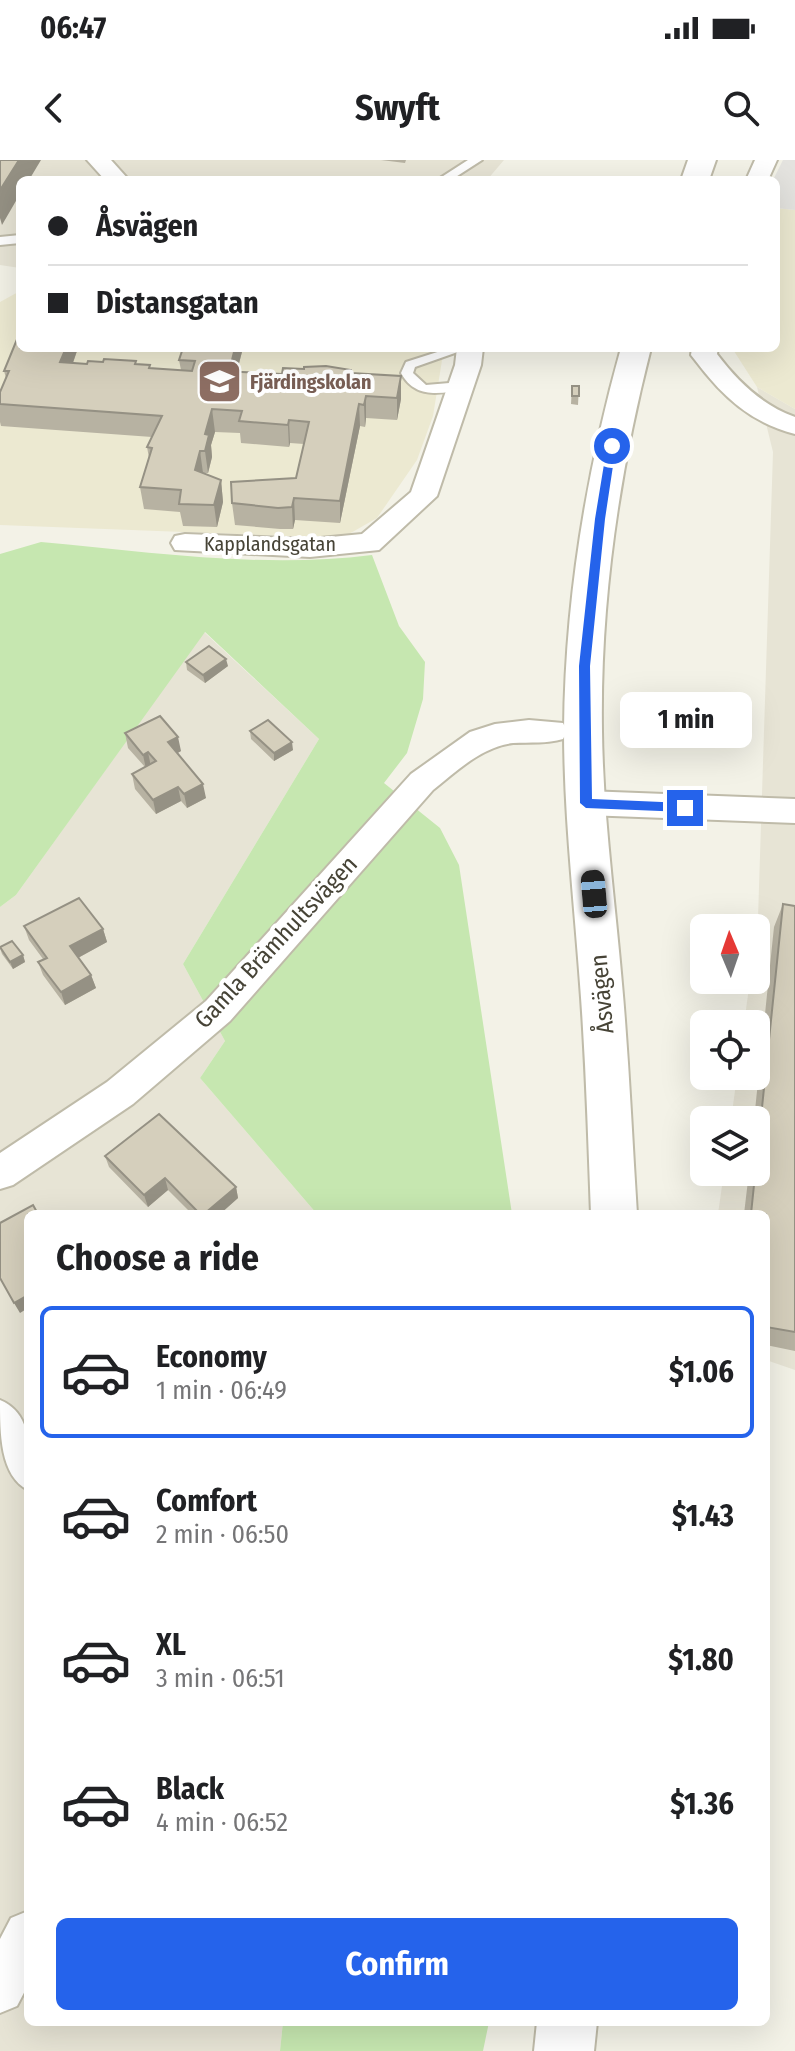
<!DOCTYPE html>
<meta charset="utf-8">
<style>
body{margin:0;font-family:"Fira Sans Condensed",sans-serif;background:#f2f2f2;color:#202124;height:100vh;display:flex;flex-direction:column;font-size:30px;white-space:nowrap}
*{box-sizing:border-box;margin:0}
p{font-size:26px;color:#757577}
.icon{flex:none;width:44px;height:44px;fill:none;stroke:currentColor;stroke-width:2;stroke-linecap:round;stroke-linejoin:round}
.map{position:relative;flex:1;overflow:hidden}
.side{position:absolute;left:24px;top:1050px;width:746px;height:816px;display:flex;flex-direction:column;background:#fff;border-radius:12px;box-shadow:0 8px 32px #0002}
.side>*{flex:none}
.hud{position:absolute;left:16px;top:16px;width:764px;height:176px;border-radius:12px;box-shadow:0 8px 32px #0002;display:grid;align-content:center;height:176px;padding:0 32px;background:#fff}
.needle{width:52px;rotate:358deg}
.tools{position:absolute;left:690px;top:754px;display:grid;gap:16px}
.tools a{display:grid;place-items:center;width:80px;height:80px;border-radius:12px;background:#fff;box-shadow:0 8px 32px #0002;font-size:40px}
.end{position:absolute;width:36px;height:36px;margin:-18px;border:10px solid #2563eb;background:#fff;box-shadow:0 0 0 4px #fff}
.from{border-radius:50%}
.bubble{position:absolute;height:56px;border-radius:12px;background:#fff;box-shadow:0 8px 32px #0002;font-size:26px;font-weight:700;line-height:56px;text-align:center}
.car{position:absolute;width:24px;height:48px;margin:-24px -12px;border-radius:10px;box-shadow:0 0 6px 2px #0007;background:linear-gradient(#222 24%,#8ab4d8 0 40%,#222 0 76%,#8ab4d8 0 86%,#222 0)}
.hud b{display:flex;align-items:center;gap:28px;height:76px;font-size:30px}
.hud b+b{border-top:2px solid #e0e0e0}
.hud i{width:20px;height:20px;background:#202124}
ul{padding:0;list-style:none}
li{display:flex;align-items:center;gap:24px;height:132px;margin:0 16px 12px;padding:0 16px;border:4px solid transparent;border-radius:12px}
li div{flex:1}
li b{display:block;font-size:30px}
li em{font-style:normal;font-weight:700}
li.active{border-color:#2563eb}
li>.icon{width:72px;height:72px;stroke-width:1.5}
h2{padding:0 32px;font-size:36px;line-height:96px}
.button{display:flex;gap:16px;margin-top:auto;padding:16px 32px}
.button a{flex:1;height:92px;border-radius:12px;background:#2563eb;color:#fff;font-size:32px;font-weight:700;line-height:92px;text-align:center}
.status{display:flex;justify-content:space-between;align-items:center;height:56px;padding:0 40px;background:#fff;direction:ltr}
.status svg{height:22px;fill:currentColor}
header{display:flex;justify-content:space-between;align-items:center;height:104px;padding:0 32px;background:#fff;font-size:36px;font-weight:700}
.map>svg:first-child{display:block}
.residential{fill:#e7e4d5}
.education{fill:#ece9d1}
.green{fill:#c6e7b0}
.parking{fill:#e4e3df}
.lines{fill:none;stroke-linecap:round;stroke-linejoin:round}
.service-casing{stroke:#bfbba9;stroke-width:4}
.minor-casing{stroke:#bfbba9;stroke-width:4}
.tertiary-casing{stroke:#bfbba9;stroke-width:4}
.service{fill:#fff;fill-rule:evenodd}
.minor{fill:#fff;fill-rule:evenodd}
.tertiary{fill:#fff;fill-rule:evenodd}
.wall{fill:#b7b2a2}
.shaded-wall{fill:#959184}
.building{fill:#d5cfbc;stroke:#959184;stroke-width:2}
.route{fill:#2563eb}
.labels{text-anchor:middle;dominant-baseline:central;stroke-width:8;stroke-linejoin:round;paint-order:stroke}
.far-education-label{font-size:20px;font-weight:bold;fill:#785e54;stroke:#fff;text-anchor:start}
.far-street-label{font-size:20px;fill:#464336;stroke:#fff}
.street-label{font-size:24px;fill:#464336;stroke:#fff}
</style>
<div class="status"><b>06:47</b><svg viewBox="0 0 49 12"><path d="M0 12V9h3v3zM5 12V6h3v6zM10 12V3h3v9zM15 12V0h3v12zM26 1h20v11H26zM47 4h2v5h-2z"/></svg></div>
<header><svg class="icon" aria-label="back" viewBox="0 0 24 24"><path d="M15 5l-7 7 7 7"/></svg>Swyft<svg class="icon" aria-label="search" viewBox="0 0 24 24"><circle cx="10" cy="10" r="6"/><path d="M15 15l6 6"/></svg></header>
<div class="map">
<svg width="795" height="1891" viewBox="0 0 795 1891">
<rect width="100%" height="100%" fill="#f3f2e7"/>
<path class="residential" d="M 0,0 L 504,0 L 487,20 L 20,20 L 20,108 L 0,105 Z
M 757,227 L 795,249 L 795,1210 L 766,1200 L 766,1054 L 718,1054 L 724,1012 L 756,1012 L 756,960 L 731,960 L 737,916 L 756,916 L 756,864 L 744,864 L 750,820 L 756,820 L 773,292 Z
M 204,472 L 319,579 L 183,804 L 225,881 L 200,918 L 317,1054 L 28,1054 L 28,1862 L 283,1862 L 280,1891 L 0,1891 L 0,747 L 16,735 Z"/>
<path class="education" d="M 776,48 L 795,50 L 795,249 L 757,227 L 732,188 L 776,188 Z
M 20,131 L 20,188 L 444,188 L 433,256 L 417,300 L 377,358 L 342,378 L 0,365 L 0,142 Z"/>
<path class="green" d="M 41,382 C 152,392 262,409 372,395 L 399,466 L 425,502 L 423,539 L 407,593 L 384,623 L 440,668 L 459,705 L 512,1054 L 317,1054 L 200,918 L 225,881 L 183,804 L 319,579 L 205,472 L 16,735 L 0,747 L 0,394 Z
M 283,1862 L 489,1862 L 483,1891 L 280,1891 Z"/>
<path class="parking" d="M 783,0 L 795,0 L 795,50 L 776,48 L 776,20 L 773,20 Z"/>
<g class="lines">
<defs>
<path id="service" d="M 468,0 L 482,0 L 451,20 L 437,20 Z
M 20,75 L 20,83 L 0,85 L 0,77 Z
M 450,188 L 469,188 L 415,207 L 413,213 L 426,225 L 461,222 L 466,223 L 466,229 C 440,234 415,239 401,213 L 406,202 Z"/>
<path id="minor" d="M 87,0 L 111,0 L 129,20 L 105,20 Z
M 755,0 L 777,0 L 768,20 L 746,20 Z
M 457,188 L 483,188 L 481,205 L 437,336 L 379,390 L 310,397 L 175,390 L 171,383 L 175,376 L 185,374 L 310,379 L 362,374 L 411,332 L 455,205 Z
M 692,188 L 718,188 L 717,194 C 738,222 762,245 795,257 L 795,274 C 751,263 722,236 695,200 L 691,195 Z
M 529,560 L 563,563 L 567,571 L 563,579 C 547,584 530,582 513,583 C 481,587 457,611 433,630 L 230,861 L 133,944 L 13,1025 L 0,1029 L 0,993 L 107,922 L 206,841 L 411,614 L 470,572 L 495,564 Z
M 586,631 L 795,639 L 795,663 L 586,655 L 575,652 L 570,643 L 575,634 Z
M 0,1240 C 36,1255 28,1297 28,1330 C 0,1316 0,1273 0,1240 Z
M 28,1751 L 28,1825 L 17,1846 L 0,1853 L 0,1779 L 11,1758 Z"/>
<path id="tertiary" d="M 688,0 L 716,0 L 709,20 L 681,20 Z
M 621,188 L 651,188 C 619,313 600,442 602,571 C 603,656 615,740 622,824 C 629,901 632,977 637,1054 L 591,1054 C 588,977 586,901 580,824 C 574,740 564,655 564,570 C 565,441 586,313 621,188 Z
M 537,1862 L 597,1862 L 594,1891 L 534,1891 Z"/>
</defs>
<use href="#service" class="service-casing"/>
<use href="#minor" class="minor-casing"/>
<use href="#tertiary" class="tertiary-casing"/>
<use href="#service" class="service"/>
<use href="#minor" class="minor"/>
<use href="#tertiary" class="tertiary"/>
</g>
<path class="wall" d="M 381,0 L 406,0 L 405,3 Z
M 78,188 L 73,203 L 87,204 L 103,202 L 136,201 L 136,204 L 150,205 L 150,209 L 181,210 L 179,200 L 243,188 L 237,211 L 282,214 L 351,213 L 401,216 L 401,239 L 397,260 L 366,258 L 365,267 L 360,266 L 340,363 L 295,360 L 293,369 L 280,369 L 235,365 L 232,343 L 296,318 L 304,284 L 290,283 L 289,287 L 241,283 L 240,273 L 215,272 L 211,285 L 212,297 L 208,313 L 203,313 L 221,320 L 223,342 L 217,367 L 183,366 L 180,352 L 144,349 L 140,327 L 149,298 L 147,287 L 152,277 L 1,266 L 0,262 L 0,232 L 6,218 L 4,211 Z
M 572,226 L 579,226 L 578,245 L 571,244 Z
M 186,502 L 228,506 L 205,523 L 187,510 Z
M 250,571 L 293,590 L 274,601 L 251,579 Z
M 125,573 L 181,591 L 177,593 L 206,638 L 187,648 L 181,641 L 156,654 L 135,629 L 132,614 L 145,607 L 128,588 Z
M 783,744 L 795,746 L 795,1191 L 766,1185 L 766,1054 L 744,1054 L 749,1012 L 756,1012 L 756,960 L 754,960 L 774,767 Z
M 24,766 L 103,769 L 107,782 L 78,798 L 91,815 L 96,828 L 65,845 L 43,815 L 38,802 L 43,799 L 29,780 Z
M 0,788 L 23,795 L 25,802 L 13,809 L 2,794 Z
M 105,996 L 236,1027 L 238,1038 L 220,1054 L 192,1054 L 168,1030 L 148,1047 L 109,1007 Z"/>
<path class="shaded-wall" d="M 19,0 L 41,0 L 29,20 L 20,20 L 20,34 L 2,65 L 0,58 L 0,30 Z
M 66,188 L 78,188 L 65,225 L 60,202 Z
M 235,188 L 243,188 L 233,226 L 231,204 Z
M 401,216 L 401,239 L 397,260 L 397,238 Z
M 366,236 L 366,258 L 365,267 L 364,245 Z
M 359,244 L 360,266 L 340,363 L 340,341 Z
M 212,249 L 215,272 L 211,285 L 212,297 L 208,313 L 205,291 L 205,274 Z
M 289,260 L 290,283 L 289,287 L 288,265 Z
M 200,291 L 203,313 L 195,310 Z
M 221,320 L 223,342 L 217,367 L 214,345 Z
M 294,338 L 295,360 L 293,369 L 292,347 Z
M 226,499 L 228,506 L 205,523 L 203,515 Z
M 178,577 L 181,591 L 171,597 L 168,582 Z
M 292,582 L 293,590 L 274,601 L 274,593 Z
M 148,592 L 151,607 L 146,609 L 143,595 Z
M 203,624 L 206,638 L 187,648 L 184,634 Z
M 178,627 L 181,641 L 156,654 L 153,640 Z
M 103,769 L 107,782 L 74,800 L 70,786 Z
M 23,795 L 25,802 L 13,809 L 10,802 Z
M 91,815 L 96,828 L 65,845 L 61,832 Z
M 165,1018 L 168,1030 L 148,1047 L 144,1035 Z
M 236,1027 L 238,1038 L 220,1054 L 204,1054 Z
M 28,1135 L 28,1148 L 20,1153 L 14,1143 Z"/>
<path class="building" d="M 0,0 L 19,0 L 0,30 Z
M 20,172 L 20,188 L 66,188 L 60,202 L 87,204 L 88,201 L 103,202 L 104,199 L 136,201 L 135,204 L 150,205 L 149,208 L 192,211 L 195,201 L 179,200 L 183,188 L 235,188 L 231,204 L 225,203 L 224,211 L 282,214 L 283,208 L 304,209 L 304,207 L 326,206 L 351,210 L 351,213 L 401,216 L 397,238 L 366,236 L 364,245 L 359,244 L 340,341 L 294,338 L 292,347 L 278,348 L 232,343 L 231,322 L 296,318 L 309,262 L 289,260 L 288,265 L 239,261 L 242,251 L 212,249 L 205,274 L 209,275 L 205,291 L 200,291 L 195,310 L 221,320 L 214,345 L 179,344 L 181,330 L 140,327 L 152,288 L 147,287 L 162,256 L 0,244 L 0,232 L 9,211 L 4,211 Z
M 572,226 L 579,226 L 579,236 L 572,236 Z
M 209,486 L 226,499 L 203,515 L 186,502 Z
M 160,556 L 178,577 L 168,582 L 203,624 L 184,634 L 178,627 L 153,640 L 132,614 L 156,601 L 148,592 L 143,595 L 125,573 Z
M 268,560 L 292,582 L 274,593 L 250,571 Z
M 79,738 L 103,769 L 70,786 L 91,815 L 61,832 L 38,802 L 47,798 L 24,766 Z
M 783,744 L 795,746 L 795,1172 L 766,1167 L 766,1054 L 751,1054 Z
M 12,781 L 23,795 L 10,802 L 0,787 Z
M 159,954 L 236,1027 L 204,1054 L 200,1054 L 165,1018 L 144,1035 L 105,996 Z
M 33,1045 L 38,1054 L 28,1054 L 28,1135 L 14,1143 L 0,1118 L 0,1063 Z"/>
<path class="route" d="M 612,283 L 616,286 L 605,359 L 590,506 L 592,639 L 685,643 L 690,648 L 685,652 L 586,648 L 580,643 L 579,506 L 595,359 L 607,286 Z"/>
<defs>
<symbol id="school-square" viewBox="-11 -11 22 22"><rect x="-9" y="-9" width="18" height="18" rx="4" fill="#8d6e63" stroke="#fff"/><path d="M0-5L7-2L0 1L-7-2ZM-4 1L0 2.5L4 1V4Q0 6-4 4Z" fill="#fff"/></symbol>
</defs>
<g fill-rule="evenodd">
<use href="#school-square" x="194" y="196" width="51" height="51"/>
</g>
<g class="labels">
<g class="far-education-label">
<text x="250" y="222">Fjärdingskolan</text>
</g>
<g class="far-street-label">
<text x="270" y="384">Kapplandsgatan</text>
</g>
<g class="street-label">
<text transform="translate(276 782) rotate(-47)">Gamla Brämhultsvägen</text>
<text transform="translate(602 834) rotate(-95)">Åsvägen</text>
</g>
</g>
</svg>
<div class="tools">
<a><svg class="needle" viewBox="-14 -14 28 28"><path d="M0-13l5 13h-10z" fill="#e53935"/><path d="M0 13l5-13h-10z" fill="#757577"/></svg></a>
<a><svg class="icon" aria-label="locate" viewBox="0 0 24 24"><circle cx="12" cy="12" r="6"/><path d="M12 2v4M12 18v4M2 12h4M18 12h4"/></svg></a>
<a><svg class="icon" aria-label="layers" viewBox="0 0 24 24"><path d="M12 4l9 5-9 5-9-5zM3 14l9 5 9-5"/></svg></a>
</div>
<i class="end from" style="left:612px;top:286px"></i>
<i class="end" style="left:685px;top:648px"></i>
<div class="bubble" style="left:620px;top:532px;width:132px">1 min</div>
<i class="car" style="left:594px;top:734px;rotate:355deg"></i>
<div class="hud">
<b><i class="from"></i>Åsvägen</b>
<b><i></i>Distansgatan</b>
</div>
<section class="side">
<h2>Choose a ride</h2>
<ul>
<li class="active"><svg class="icon" aria-label="car" viewBox="0 0 24 24"><path d="M5 17H2v-5l4-1 3-4h7l3 4 3 1v5h-3M9 17h6M6 11h13"/><circle cx="7" cy="17" r="2"/><circle cx="17" cy="17" r="2"/></svg><div><b>Economy</b><p>1 min · 06:49</p></div><em>$1.06</em></li>
<li><svg class="icon" aria-label="car" viewBox="0 0 24 24"><path d="M5 17H2v-5l4-1 3-4h7l3 4 3 1v5h-3M9 17h6M6 11h13"/><circle cx="7" cy="17" r="2"/><circle cx="17" cy="17" r="2"/></svg><div><b>Comfort</b><p>2 min · 06:50</p></div><em>$1.43</em></li>
<li><svg class="icon" aria-label="car" viewBox="0 0 24 24"><path d="M5 17H2v-5l4-1 3-4h7l3 4 3 1v5h-3M9 17h6M6 11h13"/><circle cx="7" cy="17" r="2"/><circle cx="17" cy="17" r="2"/></svg><div><b>XL</b><p>3 min · 06:51</p></div><em>$1.80</em></li>
<li><svg class="icon" aria-label="car" viewBox="0 0 24 24"><path d="M5 17H2v-5l4-1 3-4h7l3 4 3 1v5h-3M9 17h6M6 11h13"/><circle cx="7" cy="17" r="2"/><circle cx="17" cy="17" r="2"/></svg><div><b>Black</b><p>4 min · 06:52</p></div><em>$1.36</em></li>
</ul>
<div class="button"><a>Confirm</a></div>
</section>
</div>
